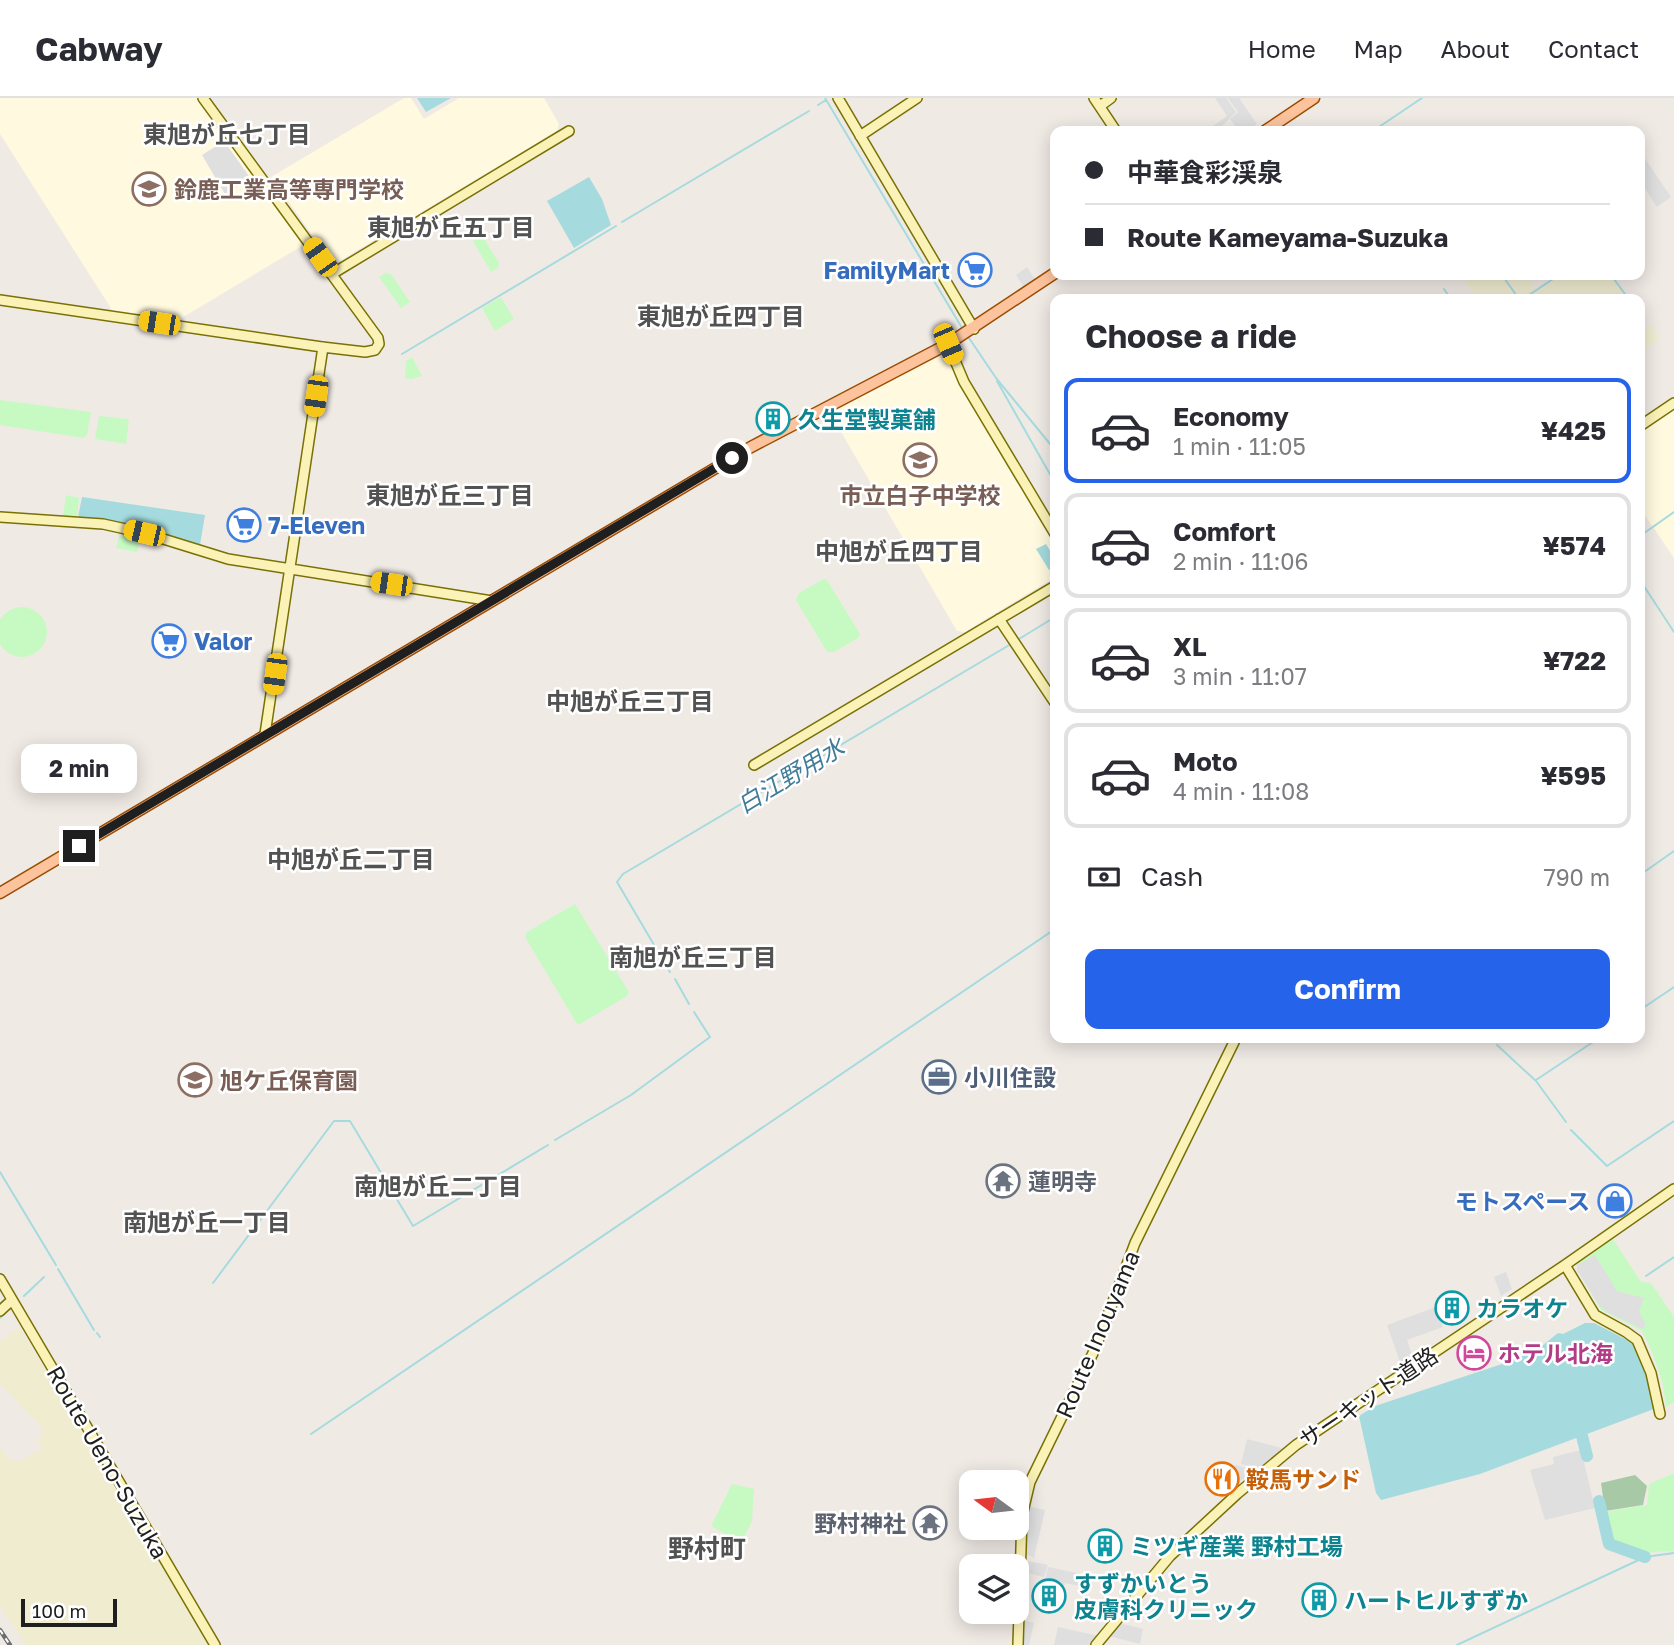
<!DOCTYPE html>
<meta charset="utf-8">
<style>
body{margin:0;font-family:"Golos Text","Noto Sans JP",sans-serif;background:#f2f2f3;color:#2b2b33;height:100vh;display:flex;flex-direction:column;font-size:26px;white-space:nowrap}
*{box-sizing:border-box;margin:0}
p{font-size:23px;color:#7c7c81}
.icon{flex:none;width:38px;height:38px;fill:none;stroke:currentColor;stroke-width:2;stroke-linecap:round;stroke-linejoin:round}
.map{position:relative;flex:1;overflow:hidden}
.panel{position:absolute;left:1050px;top:196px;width:595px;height:749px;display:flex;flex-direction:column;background:#fff;border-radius:14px;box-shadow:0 4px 18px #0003}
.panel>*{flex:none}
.guide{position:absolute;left:1050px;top:28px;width:595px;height:154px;border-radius:14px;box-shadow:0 4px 18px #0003;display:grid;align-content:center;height:154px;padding:0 35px;background:#fff}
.needle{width:46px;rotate:285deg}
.fabs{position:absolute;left:959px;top:1372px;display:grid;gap:14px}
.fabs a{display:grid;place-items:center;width:70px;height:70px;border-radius:14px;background:#fff;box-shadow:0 4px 18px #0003;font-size:35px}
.scale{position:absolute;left:21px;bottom:18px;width:96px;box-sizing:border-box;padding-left:7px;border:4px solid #1f1f1f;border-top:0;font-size:19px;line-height:24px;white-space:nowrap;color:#1f1f1f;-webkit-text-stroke:5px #fff;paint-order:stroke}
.end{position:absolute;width:32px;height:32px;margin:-16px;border:9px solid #1f1f1f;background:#fff;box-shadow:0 0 0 4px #fff}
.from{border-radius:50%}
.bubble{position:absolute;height:49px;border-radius:14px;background:#fff;box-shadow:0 4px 18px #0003;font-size:23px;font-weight:700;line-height:49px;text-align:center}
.car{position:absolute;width:21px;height:42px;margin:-21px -10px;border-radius:9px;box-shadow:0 0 5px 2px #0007;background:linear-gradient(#f5c518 24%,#345 0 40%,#f5c518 0 76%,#345 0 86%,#f5c518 0)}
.guide b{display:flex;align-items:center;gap:24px;height:66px;font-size:26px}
.guide b+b{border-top:2px solid #e1e1e2}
.guide i{width:18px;height:18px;background:#2b2b33}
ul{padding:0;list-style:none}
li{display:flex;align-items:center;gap:21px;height:105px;margin:0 14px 10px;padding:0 21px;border:4px solid #e1e1e2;border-radius:14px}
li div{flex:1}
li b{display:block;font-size:26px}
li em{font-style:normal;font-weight:700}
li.active{border-color:#2563eb}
li>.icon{width:63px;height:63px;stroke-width:1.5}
h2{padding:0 35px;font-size:32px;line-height:84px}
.pay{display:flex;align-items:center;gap:18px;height:77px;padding:0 35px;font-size:26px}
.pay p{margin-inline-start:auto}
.primary-button{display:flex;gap:14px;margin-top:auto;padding:14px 35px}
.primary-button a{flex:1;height:80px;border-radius:14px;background:#2563eb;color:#fff;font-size:28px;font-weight:700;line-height:80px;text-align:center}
header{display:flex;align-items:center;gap:42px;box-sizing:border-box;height:98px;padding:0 35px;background:#fff;border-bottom:2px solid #e1e1e2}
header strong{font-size:33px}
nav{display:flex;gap:38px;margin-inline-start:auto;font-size:24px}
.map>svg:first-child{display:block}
.education{fill:#fff9df}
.farmland{fill:#efecd0}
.cemetery{fill:#a7c9a6}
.park{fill:#c7fac2}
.parking{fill:#dfdfdf}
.water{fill:#a5dbde}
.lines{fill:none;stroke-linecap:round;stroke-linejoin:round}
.stream{stroke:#a5dbde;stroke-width:2}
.river{stroke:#a5dbde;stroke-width:12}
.secondary-casing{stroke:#797103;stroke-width:12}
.primary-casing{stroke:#9a4c00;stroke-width:13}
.secondary{stroke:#fbf2b8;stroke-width:9}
.primary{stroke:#fdc39d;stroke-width:10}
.rail-casing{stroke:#6d6d6d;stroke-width:4.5}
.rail{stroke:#fff;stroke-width:2;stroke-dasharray:5;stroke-linecap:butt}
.route{stroke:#1f1f1f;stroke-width:9}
.labels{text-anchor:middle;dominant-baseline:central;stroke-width:5;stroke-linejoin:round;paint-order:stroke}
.education-label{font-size:23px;font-weight:bold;fill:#785e54;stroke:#fff;text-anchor:start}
.shop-label{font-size:23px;font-weight:bold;fill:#366cbe;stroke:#fff;text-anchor:end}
.culture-label{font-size:23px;font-weight:bold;fill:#0d838f;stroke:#fff;text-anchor:start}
.service-label{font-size:23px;font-weight:bold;fill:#4e5e75;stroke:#fff;text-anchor:start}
.worship-label{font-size:23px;font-weight:bold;fill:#5b616d;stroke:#fff;text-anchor:start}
.street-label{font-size:23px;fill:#1f1f1f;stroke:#fff}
.hotel-label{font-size:23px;font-weight:bold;fill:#b23c85;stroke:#fff;text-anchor:start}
.food-label{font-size:23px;font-weight:bold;fill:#c56008;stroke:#fff;text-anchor:start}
.neighbourhood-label{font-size:24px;font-weight:bold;fill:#525252;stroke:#fff}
.water-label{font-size:24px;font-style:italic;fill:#417c99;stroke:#fff}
.quarter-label{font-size:26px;font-weight:bold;fill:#525252;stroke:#fff}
</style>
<header>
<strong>Cabway</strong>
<nav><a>Home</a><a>Map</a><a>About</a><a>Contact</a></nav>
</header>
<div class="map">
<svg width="1674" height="1547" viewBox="0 0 1674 1547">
<rect width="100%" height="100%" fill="#f0eae5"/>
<path class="education" d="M 0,0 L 197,0 L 305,146 L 175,224 L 114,215 L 0,36 Z
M 404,0 L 411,0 L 424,21 L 459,0 L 544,0 L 559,26 L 557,33 L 338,164 L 330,162 L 271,79 Z
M 943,255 L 947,259 L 960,288 L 1055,448 L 1055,479 L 965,534 L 957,533 L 830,315 Z
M 1674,310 L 1674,460 L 1640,410 L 1640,333 Z"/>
<path class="farmland" d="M 1465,177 L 1501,177 L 1518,201 L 1468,201 L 1474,197 L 1462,179 Z
M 1512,177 L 1526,177 L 1536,191 L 1521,201 L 1507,180 Z
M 1562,177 L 1610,177 L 1623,196 L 1615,201 L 1542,201 L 1537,194 Z
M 1650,226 L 1660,241 L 1640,255 L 1640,234 Z
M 19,1229 L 172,1480 L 208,1547 L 26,1547 L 0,1508 L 0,1350 L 6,1358 L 18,1364 L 43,1350 L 37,1343 L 44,1332 L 0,1286 L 0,1244 Z"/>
<path class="cemetery" d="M 1635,1377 L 1647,1388 L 1643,1407 L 1605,1413 L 1601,1385 Z"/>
<path class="park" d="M 482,137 L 499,165 L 498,170 L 491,174 L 473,143 Z
M 386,175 L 391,176 L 410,204 L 401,210 L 379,179 Z
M 501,199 L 514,221 L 495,233 L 482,210 Z
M 412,259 L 422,278 L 411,281 L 405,280 L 406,263 Z
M 0,302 L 91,314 L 87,337 L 83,340 L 0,327 Z
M 99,318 L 129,321 L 126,346 L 95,341 Z
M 66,397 L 79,400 L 77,419 L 63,418 Z
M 123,436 L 140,441 L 137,454 L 116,450 L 119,439 Z
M 824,481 L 827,482 L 860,536 L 858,540 L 834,554 L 827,554 L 796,502 L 799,495 Z
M-3 534a25 25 0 1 1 50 0a25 25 0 1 1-50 0Z
M 74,648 L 86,650 L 85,656 L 99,658 L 100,664 L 73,661 Z
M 575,806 L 629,894 L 627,898 L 580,926 L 577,926 L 525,839 L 527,834 Z
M 1613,1141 L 1641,1184 L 1651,1185 L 1674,1219 L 1674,1304 L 1666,1309 L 1663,1287 L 1653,1256 L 1642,1233 L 1601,1212 L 1577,1172 L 1577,1166 Z
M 1674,1375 L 1674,1453 L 1653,1454 L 1644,1457 L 1642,1454 L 1610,1445 L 1604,1414 L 1647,1407 L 1649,1386 Z
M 732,1386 L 754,1391 L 752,1423 L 741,1445 L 711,1428 Z"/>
<path class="parking" d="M 1215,0 L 1226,0 L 1236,14 L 1221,29 L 1224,33 L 1206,33 L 1227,18 Z
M 1228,0 L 1239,0 L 1257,26 L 1247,33 L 1239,33 L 1230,21 L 1238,14 Z
M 224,43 L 251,81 L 225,96 L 202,57 Z
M 1642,56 L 1671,99 L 1657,109 L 1640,83 L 1640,58 Z
M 1027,169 L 1036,183 L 1025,191 L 1016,177 Z
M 1595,1157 L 1617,1193 L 1644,1200 L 1639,1213 L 1645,1225 L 1645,1229 L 1642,1231 L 1607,1214 L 1599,1207 L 1577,1172 L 1577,1167 Z
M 1506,1174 L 1512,1191 L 1501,1198 L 1494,1179 Z
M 1436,1209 L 1443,1229 L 1407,1242 L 1413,1260 L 1400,1264 L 1387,1227 Z
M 1247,1341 L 1282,1350 L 1260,1370 L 1241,1366 Z
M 1581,1352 L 1595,1410 L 1545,1422 L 1530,1372 L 1554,1366 L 1553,1359 Z
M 1235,1367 L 1255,1372 L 1229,1392 Z
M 1027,1408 L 1045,1412 L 1034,1460 L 1024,1455 Z
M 1028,1463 L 1048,1467 L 1044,1479 L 1023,1474 L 1023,1468 Z
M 1048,1469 L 1082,1476 L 1079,1488 L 1065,1485 L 1064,1488 L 1045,1484 Z
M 1023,1522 L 1034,1525 L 1029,1547 L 1022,1547 Z
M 1119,1525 L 1143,1531 L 1140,1546 L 1109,1538 Z
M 1058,1529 L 1099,1538 L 1091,1547 L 1054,1547 Z"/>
<path class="water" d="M 417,0 L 451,0 L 426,14 Z
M 589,79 L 602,101 L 611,127 L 574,150 L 547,103 Z
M 82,399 L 205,417 L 200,447 L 129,427 L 78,419 Z
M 1046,446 L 1055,461 L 1055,468 L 1049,472 L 1036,451 Z
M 1585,1225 L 1594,1225 L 1633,1245 L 1643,1263 L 1654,1311 L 1480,1376 L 1381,1402 L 1376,1395 L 1359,1318 L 1375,1308 L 1502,1266 L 1538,1251 L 1558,1235 L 1563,1236 Z"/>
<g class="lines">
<path class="stream" d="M 825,0 L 962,230
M 818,7 L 826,2
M 1373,33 L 1422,0
M 622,124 L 809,13
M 1502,177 L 1519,201
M 1611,177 L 1625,196 L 1617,201
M 1444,191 L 1451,201
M 1523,201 L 1559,177
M 969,240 L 996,280 L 1055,352
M 402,256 L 616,128
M 997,283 L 1055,385
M 1640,438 L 1674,414
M 1640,482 L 1674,534
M 1019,541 L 1055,519
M 1640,777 L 1674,753
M 670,874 L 617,784 L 623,776 L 1011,546
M 675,881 L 689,906
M 1640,912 L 1674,889
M 1497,947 L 1536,983 L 1566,1024
M 1536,982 L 1599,940
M 1571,1032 L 1607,1068 L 1674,1023
M 555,1042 L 631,997 L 710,939 L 694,914
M 0,1074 L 56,1167
M 58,1171 L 94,1232
M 1646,1178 L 1674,1159
M 213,1185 L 334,1023 L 350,1023 L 413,1128 L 548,1047
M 24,1198 L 44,1179
M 0,1220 L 5,1214
M 97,1235 L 100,1239
M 311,1336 L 1055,831
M 1457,1547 L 1645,1459 L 1674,1455"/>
<path class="river" d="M 1582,1338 L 1587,1358
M 1599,1403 L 1609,1446 L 1645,1459"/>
<defs>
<path id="secondary" d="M 838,0 L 974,231
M 1094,0 L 1116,33
M 1100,8 L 1111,0
M 860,38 L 917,0
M 332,176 L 569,33
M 0,202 L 322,249 L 365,254 L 375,252 L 379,246 L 378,240 L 203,0
M 948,246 L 964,284 L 1055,436
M 1640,328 L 1674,305
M 0,419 L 103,426 L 144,435 L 228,461 L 492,503
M 999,521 L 1055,605
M 265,636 L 323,249
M 754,667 L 1055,488
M 1565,1167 L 1595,1217 L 1626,1234 L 1637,1242 L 1651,1275 L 1660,1316
M 0,1181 L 215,1547
M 0,1213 L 12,1202
M 1018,1547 L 1022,1418 L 1030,1384 L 1095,1251 L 1135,1145 L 1236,940
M 1096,1547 L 1170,1458 L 1237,1396 L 1296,1347 L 1565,1167 L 1674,1091"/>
<path id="primary" d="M 1265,33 L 1314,0
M 0,795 L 751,349 L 948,246 L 1055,175"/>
</defs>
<use href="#secondary" class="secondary-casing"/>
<use href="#primary" class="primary-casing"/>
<use href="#secondary" class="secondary"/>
<use href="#primary" class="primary"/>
<defs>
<path id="rail" d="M 0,1532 L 10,1547"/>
</defs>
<use href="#rail" class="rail-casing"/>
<use href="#rail" class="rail"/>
</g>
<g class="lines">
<path class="route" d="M 79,748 L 732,360"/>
</g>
<defs>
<symbol id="school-ring" viewBox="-11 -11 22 22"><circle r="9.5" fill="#fff" stroke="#8d6e63" stroke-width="1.5"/><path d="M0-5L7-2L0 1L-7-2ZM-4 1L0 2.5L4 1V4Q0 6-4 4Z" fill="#8d6e63"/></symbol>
<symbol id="supermarket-ring" viewBox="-11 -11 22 22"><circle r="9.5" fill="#fff" stroke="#3f7fe0" stroke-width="1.5"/><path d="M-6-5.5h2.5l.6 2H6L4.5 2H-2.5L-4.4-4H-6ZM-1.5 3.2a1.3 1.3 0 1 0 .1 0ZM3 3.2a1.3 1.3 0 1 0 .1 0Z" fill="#3f7fe0"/></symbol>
<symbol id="building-ring" viewBox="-11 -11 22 22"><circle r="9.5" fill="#fff" stroke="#0f9aa8" stroke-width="1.5"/><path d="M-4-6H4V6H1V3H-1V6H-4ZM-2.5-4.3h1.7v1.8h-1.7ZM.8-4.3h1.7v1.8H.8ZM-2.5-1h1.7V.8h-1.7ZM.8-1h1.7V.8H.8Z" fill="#0f9aa8"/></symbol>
<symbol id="office-ring" viewBox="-11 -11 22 22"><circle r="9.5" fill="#fff" stroke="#5c6f8a" stroke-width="1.5"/><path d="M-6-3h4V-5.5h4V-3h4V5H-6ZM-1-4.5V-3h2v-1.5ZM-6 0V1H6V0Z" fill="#5c6f8a"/></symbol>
<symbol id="temple-ring" viewBox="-11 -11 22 22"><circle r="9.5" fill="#fff" stroke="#6b7280" stroke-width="1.5"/><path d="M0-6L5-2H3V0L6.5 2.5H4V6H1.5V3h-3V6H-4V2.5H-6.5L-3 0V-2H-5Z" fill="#6b7280"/></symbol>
<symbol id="shop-ring" viewBox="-11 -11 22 22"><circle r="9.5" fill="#fff" stroke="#3f7fe0" stroke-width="1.5"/><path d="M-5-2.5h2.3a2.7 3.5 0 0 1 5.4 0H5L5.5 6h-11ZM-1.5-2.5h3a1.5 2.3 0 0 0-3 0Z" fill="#3f7fe0"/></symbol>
<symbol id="hotel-ring" viewBox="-11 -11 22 22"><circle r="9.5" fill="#fff" stroke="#d1479c" stroke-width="1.5"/><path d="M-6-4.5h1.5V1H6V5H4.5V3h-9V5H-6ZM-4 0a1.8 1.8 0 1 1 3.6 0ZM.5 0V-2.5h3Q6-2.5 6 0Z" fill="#d1479c"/></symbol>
<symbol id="restaurant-ring" viewBox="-11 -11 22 22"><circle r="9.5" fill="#fff" stroke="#e8710a" stroke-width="1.5"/><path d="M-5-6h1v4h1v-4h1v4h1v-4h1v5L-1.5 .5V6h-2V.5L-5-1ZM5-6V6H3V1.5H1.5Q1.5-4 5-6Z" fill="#e8710a"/></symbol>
</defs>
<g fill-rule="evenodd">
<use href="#school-ring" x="130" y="72" width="38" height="38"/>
<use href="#supermarket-ring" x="956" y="153" width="38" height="38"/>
<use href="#building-ring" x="754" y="302" width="38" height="38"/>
<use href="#school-ring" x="901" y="343" width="38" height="38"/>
<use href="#supermarket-ring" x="225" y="408" width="38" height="38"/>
<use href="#supermarket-ring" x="150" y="524" width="38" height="38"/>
<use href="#office-ring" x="920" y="960" width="38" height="38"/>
<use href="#school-ring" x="176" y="963" width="38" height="38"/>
<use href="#temple-ring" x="984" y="1064" width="38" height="38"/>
<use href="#shop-ring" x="1596" y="1084" width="38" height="38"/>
<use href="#building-ring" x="1433" y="1191" width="38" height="38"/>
<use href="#hotel-ring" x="1455" y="1236" width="38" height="38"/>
<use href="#restaurant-ring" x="1203" y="1362" width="38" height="38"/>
<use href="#temple-ring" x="911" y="1406" width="38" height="38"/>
<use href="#building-ring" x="1086" y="1429" width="38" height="38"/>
<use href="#building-ring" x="1030" y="1479" width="38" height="38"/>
<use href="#building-ring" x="1300" y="1483" width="38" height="38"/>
</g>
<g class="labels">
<g class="education-label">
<text x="174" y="91">鈴鹿工業高等専門学校</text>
<text x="920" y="397" text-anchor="middle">市立白子中学校</text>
<text x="220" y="982">旭ケ丘保育園</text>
</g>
<g class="shop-label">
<text x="950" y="172">FamilyMart</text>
<text x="268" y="427" text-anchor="start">7-Eleven</text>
<text x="194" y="543" text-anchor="start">Valor</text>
<text x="1590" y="1103">モトスペース</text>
</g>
<g class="culture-label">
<text x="798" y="321">久生堂製菓舗</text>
<text x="1476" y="1210">カラオケ</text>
<text x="1130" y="1448">ミツギ産業 野村工場</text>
<text x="1074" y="1485">すずかいとう<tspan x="1074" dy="26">皮膚科クリニック</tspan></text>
<text x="1344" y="1502">ハートヒルすずか</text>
</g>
<g class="service-label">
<text x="964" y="979">小川住設</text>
</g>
<g class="worship-label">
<text x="1028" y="1083">蓮明寺</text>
<text x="906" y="1425" text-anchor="end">野村神社</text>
</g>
<g class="street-label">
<text transform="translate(1097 1236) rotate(-67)">Route Inouyama</text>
<text transform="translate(1368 1299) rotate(-34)">サーキット道路</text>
<text transform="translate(108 1364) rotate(60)">Route Ueno-Suzuka</text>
</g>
<g class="hotel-label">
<text x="1498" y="1255">ホテル北海</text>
</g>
<g class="food-label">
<text x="1246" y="1381">鞍馬サンド</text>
</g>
<g class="neighbourhood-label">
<text x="227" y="35">東旭が丘七丁目</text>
<text x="451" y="128">東旭が丘五丁目</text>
<text x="721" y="217">東旭が丘四丁目</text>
<text x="450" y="396">東旭が丘三丁目</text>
<text x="899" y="452">中旭が丘四丁目</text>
<text x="630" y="602">中旭が丘三丁目</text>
<text x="351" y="760">中旭が丘二丁目</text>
<text x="693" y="858">南旭が丘三丁目</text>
<text x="438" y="1087">南旭が丘二丁目</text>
<text x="207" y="1123">南旭が丘一丁目</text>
</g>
<g class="water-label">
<text transform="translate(790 677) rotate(-31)">白江野用水</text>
</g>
<g class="quarter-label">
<text x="707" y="1450">野村町</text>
</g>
</g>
</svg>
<div class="fabs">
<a><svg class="needle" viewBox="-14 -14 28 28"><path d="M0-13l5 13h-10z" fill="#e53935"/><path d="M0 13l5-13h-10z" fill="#7c7c81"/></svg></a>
<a><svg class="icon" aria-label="layers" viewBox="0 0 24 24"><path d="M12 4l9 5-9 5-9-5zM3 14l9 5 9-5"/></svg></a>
</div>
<div class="scale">100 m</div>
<i class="end from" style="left:732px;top:360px"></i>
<i class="end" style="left:79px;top:748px"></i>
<div class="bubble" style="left:21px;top:646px;width:116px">2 min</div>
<i class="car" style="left:320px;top:159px;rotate:325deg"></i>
<i class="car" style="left:159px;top:225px;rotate:279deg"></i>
<i class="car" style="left:948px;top:246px;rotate:157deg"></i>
<i class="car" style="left:316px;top:298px;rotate:188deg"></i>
<i class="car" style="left:144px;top:435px;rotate:283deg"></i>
<i class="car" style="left:391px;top:486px;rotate:278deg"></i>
<i class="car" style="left:275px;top:576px;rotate:188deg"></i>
<div class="guide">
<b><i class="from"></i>中華食彩渓泉</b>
<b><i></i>Route Kameyama-Suzuka</b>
</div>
<section class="panel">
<h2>Choose a ride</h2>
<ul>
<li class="active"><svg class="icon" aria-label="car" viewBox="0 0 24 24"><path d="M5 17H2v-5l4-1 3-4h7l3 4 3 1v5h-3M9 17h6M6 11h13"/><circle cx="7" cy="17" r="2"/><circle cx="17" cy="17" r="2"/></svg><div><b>Economy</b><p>1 min · 11:05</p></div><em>¥425</em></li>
<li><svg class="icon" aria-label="car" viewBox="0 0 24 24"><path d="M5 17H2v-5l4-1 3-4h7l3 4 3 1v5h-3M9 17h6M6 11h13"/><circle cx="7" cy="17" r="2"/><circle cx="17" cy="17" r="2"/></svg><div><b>Comfort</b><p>2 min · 11:06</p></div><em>¥574</em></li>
<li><svg class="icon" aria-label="car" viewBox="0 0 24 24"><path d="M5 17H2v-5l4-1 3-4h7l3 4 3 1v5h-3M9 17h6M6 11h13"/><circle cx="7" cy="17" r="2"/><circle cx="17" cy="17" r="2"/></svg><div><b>XL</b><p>3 min · 11:07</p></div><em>¥722</em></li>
<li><svg class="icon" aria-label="car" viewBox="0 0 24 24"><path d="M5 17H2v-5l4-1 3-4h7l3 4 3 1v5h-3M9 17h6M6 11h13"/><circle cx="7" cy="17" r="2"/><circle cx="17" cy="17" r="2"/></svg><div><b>Moto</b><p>4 min · 11:08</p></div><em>¥595</em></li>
</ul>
<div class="pay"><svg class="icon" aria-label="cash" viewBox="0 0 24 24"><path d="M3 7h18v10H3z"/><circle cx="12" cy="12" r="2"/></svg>Cash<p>790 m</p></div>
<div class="primary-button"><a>Confirm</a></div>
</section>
</div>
